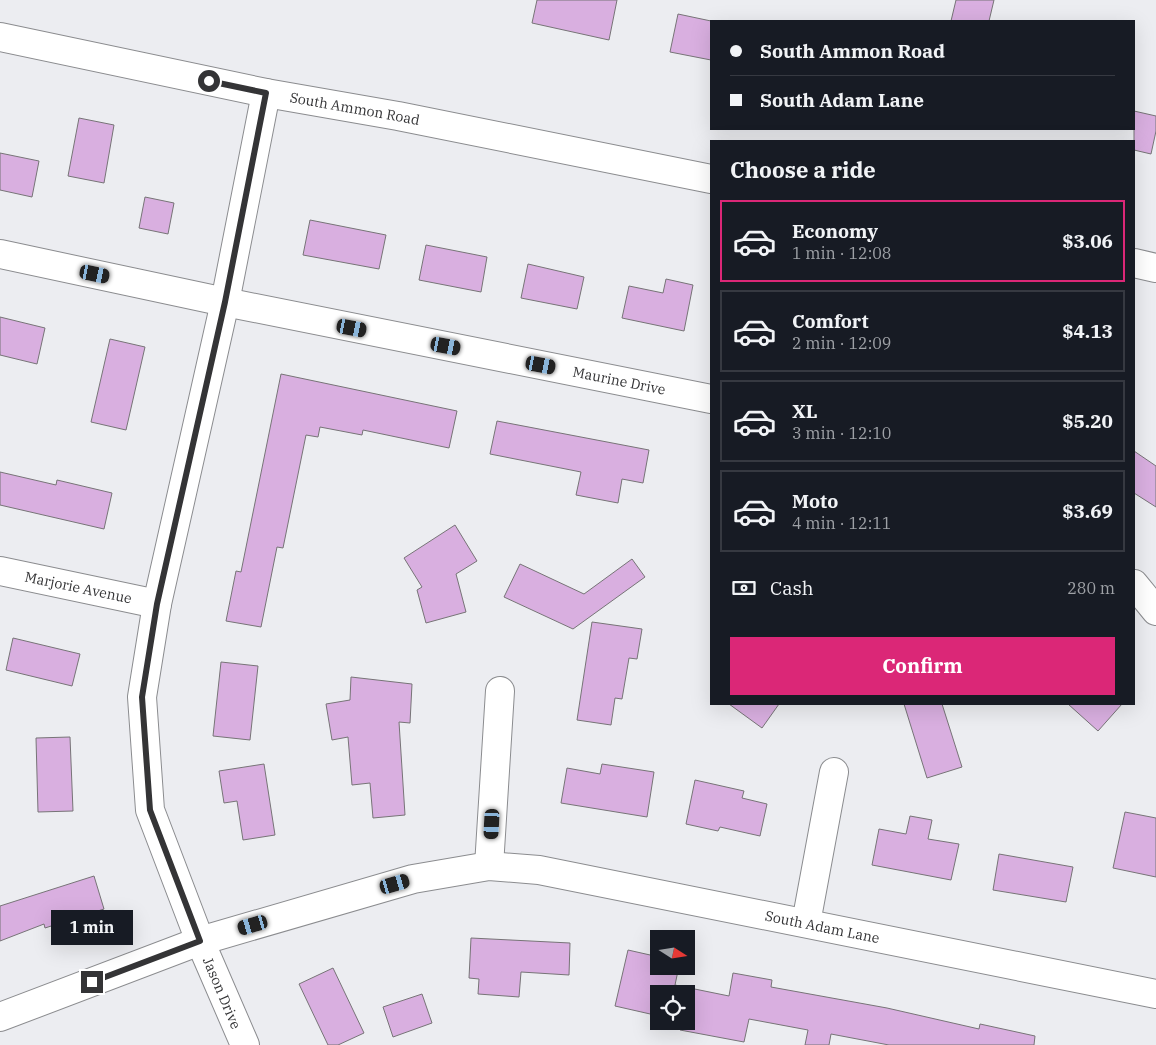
<!DOCTYPE html>
<meta charset="utf-8">
<style>
body{margin:0;font-family:"IBM Plex Serif",serif;background:#20242c;color:#f1f3f6;height:100vh;display:flex;flex-direction:column;font-size:19px;white-space:nowrap}
*{box-sizing:border-box;margin:0}
p{font-size:16px;color:#9ea1a6}
.icon{flex:none;width:28px;height:28px;fill:none;stroke:currentColor;stroke-width:2;stroke-linecap:round;stroke-linejoin:round}
.map{position:relative;flex:1;overflow:hidden}
.side{position:absolute;left:710px;top:140px;width:425px;height:565px;display:flex;flex-direction:column;background:#171b24;border-radius:0px;box-shadow:0 5px 20px #0002}
.side>*{flex:none}
.top-card{position:absolute;left:710px;top:20px;width:425px;height:110px;border-radius:0px;box-shadow:0 5px 20px #0002;display:grid;align-content:center;height:110px;padding:0 20px;background:#171b24}
.needle{width:32px;rotate:102deg}
.controls{position:absolute;left:650px;top:930px;display:grid;gap:10px}
.controls a{display:grid;place-items:center;width:45px;height:45px;border-radius:0px;background:#171b24;box-shadow:0 5px 20px #0002;font-size:25px}
.end{position:absolute;width:22px;height:22px;margin:-11px;border:6px solid #343436;background:#fff;box-shadow:0 0 0 2px #fff}
.from{border-radius:50%}
.bubble{position:absolute;height:35px;border-radius:0px;background:#171b24;box-shadow:0 5px 20px #0002;font-size:16px;font-weight:700;line-height:35px;text-align:center}
.car{position:absolute;width:15px;height:30px;margin:-15px -8px;border-radius:6px;box-shadow:0 0 4px 1px #0007;background:linear-gradient(#222 24%,#8ab4d8 0 40%,#222 0 76%,#8ab4d8 0 86%,#222 0)}
.top-card b{display:flex;align-items:center;gap:18px;height:48px;font-size:19px}
.top-card b+b{border-top:1px solid #363941}
.top-card i{width:12px;height:12px;background:#f1f3f6}
ul{padding:0;list-style:none}
li{display:flex;align-items:center;gap:15px;height:82px;margin:0 10px 8px;padding:0 10px;border:2px solid #363941;border-radius:0px}
li div{flex:1}
li b{display:block;font-size:19px}
li em{font-style:normal;font-weight:700}
li.active{border-color:#db2777}
li>.icon{width:45px;height:45px;stroke-width:1.5}
h2{padding:0 20px;font-size:22px;line-height:60px}
.pay{display:flex;align-items:center;gap:12px;height:55px;padding:0 20px;font-size:19px}
.pay p{margin-inline-start:auto}
.cta{display:flex;gap:10px;margin-top:auto;padding:10px 20px}
.cta a{flex:1;height:58px;border-radius:0px;background:#db2777;color:#fff;font-size:20px;font-weight:700;line-height:58px;text-align:center}
.map>svg:first-child{display:block}
.building{fill:#d9afe0;stroke:#777477}
.lines{fill:none;stroke-linecap:round;stroke-linejoin:round}
.minor-casing{stroke:#8b8c8f;stroke-width:30}
.secondary-casing{stroke:#8b8c8f;stroke-width:30}
.minor{stroke:#fff;stroke-width:28}
.secondary{stroke:#fff;stroke-width:28}
.route{stroke:#343436;stroke-width:6}
.labels{text-anchor:middle;dominant-baseline:central;stroke-width:5;stroke-linejoin:round;paint-order:stroke}
.street-label{font-size:14px;fill:#343436;stroke:#fff}
</style>
<div class="map">
<svg width="1156" height="1045" viewBox="0 0 1156 1045">
<rect width="100%" height="100%" fill="#ecedf1"/>
<path class="building" d="M 537,0 L 617,0 L 609,40 L 532,23 Z
M 956,0 L 994,0 L 989,21 L 951,21 Z
M 678,14 L 711,21 L 711,60 L 670,52 Z
M 1134,111 L 1156,116 L 1156,131 L 1151,154 L 1134,150 Z
M 79,118 L 114,125 L 104,183 L 68,176 Z
M 0,153 L 39,161 L 32,197 L 0,190 Z
M 145,197 L 174,203 L 168,234 L 139,228 Z
M 310,220 L 386,235 L 379,269 L 303,255 Z
M 426,245 L 487,257 L 481,292 L 419,280 Z
M 528,264 L 584,277 L 577,309 L 521,298 Z
M 666,279 L 693,285 L 684,331 L 622,318 L 629,286 L 663,293 Z
M 0,317 L 45,328 L 37,364 L 0,355 Z
M 110,339 L 145,347 L 126,430 L 91,422 Z
M 281,374 L 457,411 L 449,448 L 363,430 L 362,435 L 320,427 L 318,437 L 306,435 L 283,548 L 277,547 L 261,627 L 226,621 L 236,571 L 241,572 Z
M 497,421 L 649,450 L 643,483 L 622,479 L 618,503 L 576,495 L 581,472 L 490,454 Z
M 1134,451 L 1156,466 L 1156,507 L 1134,493 Z
M 0,472 L 56,485 L 57,480 L 112,493 L 104,529 L 0,505 Z
M 455,525 L 477,561 L 456,574 L 466,612 L 426,623 L 417,590 L 422,587 L 404,558 Z
M 632,559 L 645,577 L 573,629 L 504,597 L 520,564 L 584,594 Z
M 592,622 L 642,629 L 637,659 L 629,658 L 622,699 L 615,698 L 611,725 L 577,720 Z
M 13,638 L 80,654 L 72,686 L 6,670 Z
M 221,662 L 258,666 L 250,740 L 213,736 Z
M 351,677 L 412,684 L 410,723 L 399,722 L 405,815 L 373,818 L 370,783 L 352,785 L 348,737 L 332,740 L 326,704 L 350,700 Z
M 729,704 L 779,704 L 762,728 Z
M 904,704 L 942,704 L 962,767 L 927,778 Z
M 1068,704 L 1122,704 L 1098,731 Z
M 70,737 L 73,811 L 38,812 L 36,738 Z
M 264,764 L 275,835 L 243,840 L 237,801 L 224,803 L 219,771 Z
M 602,764 L 654,772 L 647,817 L 561,803 L 567,768 L 600,774 Z
M 695,780 L 744,791 L 742,798 L 767,804 L 760,836 L 720,827 L 718,831 L 686,824 Z
M 1125,812 L 1156,818 L 1156,877 L 1113,868 Z
M 910,816 L 932,820 L 928,839 L 959,844 L 951,880 L 872,865 L 879,829 L 906,834 Z
M 999,854 L 1073,867 L 1066,902 L 993,890 Z
M 94,876 L 104,909 L 45,928 L 44,924 L 0,941 L 0,906 Z
M 471,938 L 570,943 L 569,975 L 521,972 L 519,997 L 478,994 L 479,979 L 469,978 Z
M 628,950 L 659,957 L 659,966 L 679,966 L 675,985 L 729,996 L 733,973 L 772,980 L 771,987 L 887,1008 L 979,1029 L 980,1024 L 1035,1036 L 1034,1045 L 889,1045 L 831,1034 L 829,1045 L 805,1045 L 808,1030 L 749,1019 L 744,1042 L 680,1030 L 682,1021 L 686,1021 L 686,994 L 659,994 L 659,1016 L 615,1006 Z
M 333,968 L 364,1033 L 338,1045 L 328,1045 L 299,984 Z
M 422,994 L 432,1023 L 393,1037 L 383,1007 Z"/>
<g class="lines">
<defs>
<g id="minor">
<path id="s1" d="M 0,254 L 225,302 L 711,399"/>
<path id="s2" d="M 0,571 L 157,604"/>
<path d="M 1134,584 L 1156,611"/>
<path d="M 489,866 L 500,691"/>
<path d="M 806,923 L 834,772"/>
<path id="s3" d="M 0,1017 L 200,941 L 413,879 L 489,866 L 539,870 L 1156,994"/>
<path d="M 245,1045 L 200,941 L 150,810 L 142,697 L 157,604 L 225,302 L 266,93"/>
</g>
<g id="secondary">
<path id="s4" d="M 0,37 L 266,93 L 398,116 L 711,179"/>
<path d="M 1134,263 L 1156,268"/>
</g>
</defs>
<use href="#minor" class="minor-casing"/>
<use href="#secondary" class="secondary-casing"/>
<use href="#minor" class="minor"/>
<use href="#secondary" class="secondary"/>
</g>
<g class="lines">
<path class="route" d="M 92,982 L 200,941 L 150,810 L 142,697 L 157,604 L 225,302 L 266,93 L 209,81"/>
</g>
<g class="labels">
<g class="street-label">
<text stroke="none"><textPath href="#s4" startOffset="362">South Ammon Road</textPath></text>
<text stroke="none"><textPath href="#s1" startOffset="632">Maurine Drive</textPath></text>
<text stroke="none"><textPath href="#s2" startOffset="80">Marjorie Avenue</textPath></text>
<text stroke="none"><textPath href="#s3" startOffset="852">South Adam Lane</textPath></text>
<text transform="translate(222 993) rotate(67)">Jason Drive</text>
</g>
</g>
</svg>
<div class="controls">
<a><svg class="needle" viewBox="-14 -14 28 28"><path d="M0-13l5 13h-10z" fill="#e53935"/><path d="M0 13l5-13h-10z" fill="#9ea1a6"/></svg></a>
<a><svg class="icon" aria-label="locate" viewBox="0 0 24 24"><circle cx="12" cy="12" r="6"/><path d="M12 2v4M12 18v4M2 12h4M18 12h4"/></svg></a>
</div>
<i class="end from" style="left:209px;top:81px"></i>
<i class="end" style="left:92px;top:982px"></i>
<div class="bubble" style="left:51px;top:910px;width:82px">1 min</div>
<i class="car" style="left:95px;top:274px;rotate:102deg"></i>
<i class="car" style="left:352px;top:328px;rotate:101deg"></i>
<i class="car" style="left:446px;top:346px;rotate:101deg"></i>
<i class="car" style="left:541px;top:365px;rotate:101deg"></i>
<i class="car" style="left:492px;top:824px;rotate:183deg"></i>
<i class="car" style="left:395px;top:884px;rotate:74deg"></i>
<i class="car" style="left:253px;top:925px;rotate:254deg"></i>
<div class="top-card">
<b><i class="from"></i>South Ammon Road</b>
<b><i></i>South Adam Lane</b>
</div>
<section class="side">
<h2>Choose a ride</h2>
<ul>
<li class="active"><svg class="icon" aria-label="car" viewBox="0 0 24 24"><path d="M5 17H2v-5l4-1 3-4h7l3 4 3 1v5h-3M9 17h6M6 11h13"/><circle cx="7" cy="17" r="2"/><circle cx="17" cy="17" r="2"/></svg><div><b>Economy</b><p>1 min · 12:08</p></div><em>$3.06</em></li>
<li><svg class="icon" aria-label="car" viewBox="0 0 24 24"><path d="M5 17H2v-5l4-1 3-4h7l3 4 3 1v5h-3M9 17h6M6 11h13"/><circle cx="7" cy="17" r="2"/><circle cx="17" cy="17" r="2"/></svg><div><b>Comfort</b><p>2 min · 12:09</p></div><em>$4.13</em></li>
<li><svg class="icon" aria-label="car" viewBox="0 0 24 24"><path d="M5 17H2v-5l4-1 3-4h7l3 4 3 1v5h-3M9 17h6M6 11h13"/><circle cx="7" cy="17" r="2"/><circle cx="17" cy="17" r="2"/></svg><div><b>XL</b><p>3 min · 12:10</p></div><em>$5.20</em></li>
<li><svg class="icon" aria-label="car" viewBox="0 0 24 24"><path d="M5 17H2v-5l4-1 3-4h7l3 4 3 1v5h-3M9 17h6M6 11h13"/><circle cx="7" cy="17" r="2"/><circle cx="17" cy="17" r="2"/></svg><div><b>Moto</b><p>4 min · 12:11</p></div><em>$3.69</em></li>
</ul>
<div class="pay"><svg class="icon" aria-label="cash" viewBox="0 0 24 24"><path d="M3 7h18v10H3z"/><circle cx="12" cy="12" r="2"/></svg>Cash<p>280 m</p></div>
<div class="cta"><a>Confirm</a></div>
</section>
</div>
